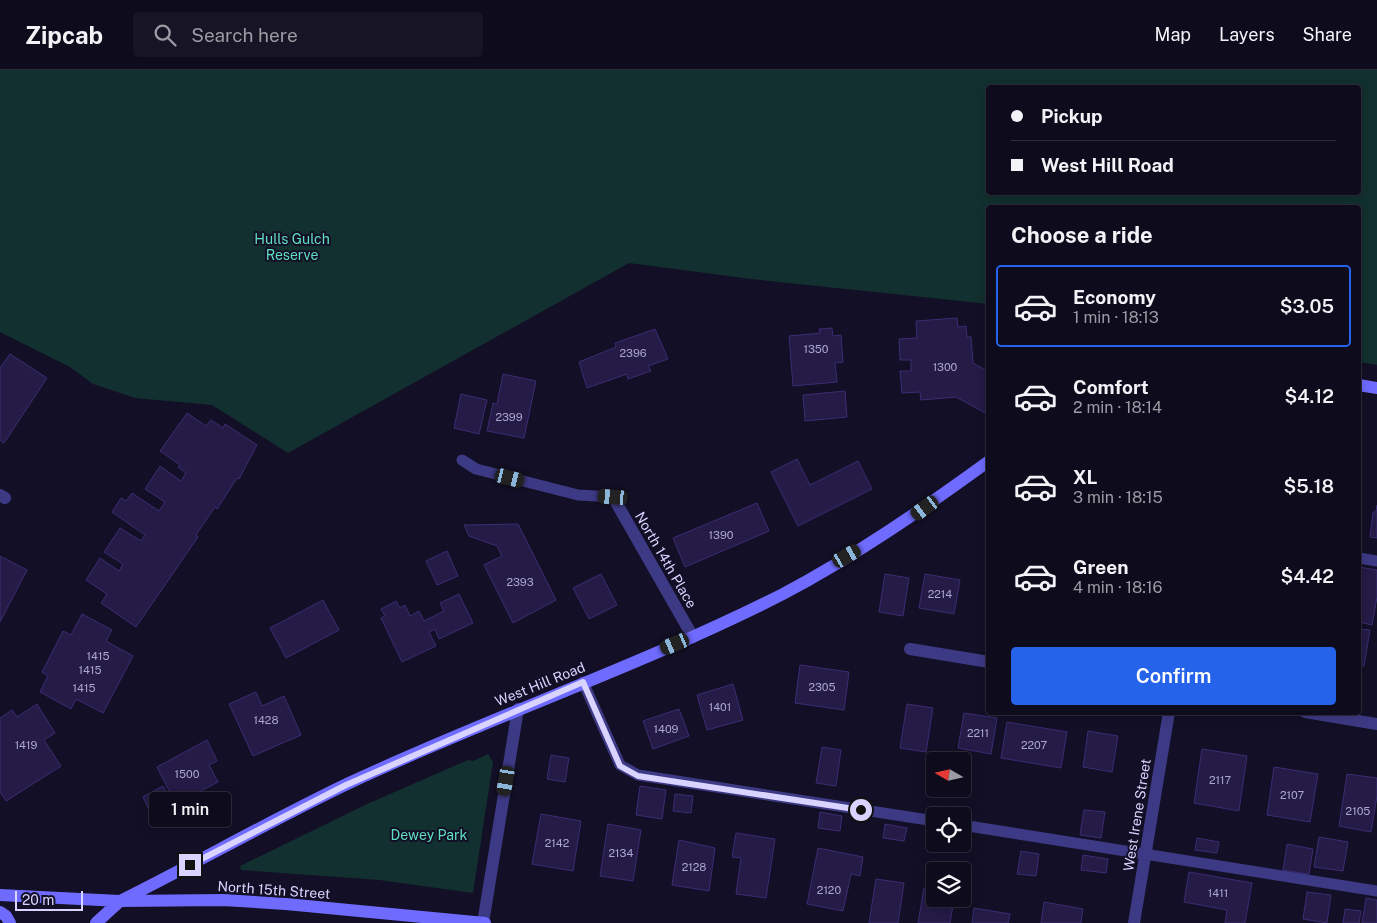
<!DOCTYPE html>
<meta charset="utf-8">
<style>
body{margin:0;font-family:"Public Sans",sans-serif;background:#171425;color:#f1f3f6;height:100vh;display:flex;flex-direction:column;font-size:19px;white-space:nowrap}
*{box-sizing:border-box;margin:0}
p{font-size:16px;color:#9b9ba3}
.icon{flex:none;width:28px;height:28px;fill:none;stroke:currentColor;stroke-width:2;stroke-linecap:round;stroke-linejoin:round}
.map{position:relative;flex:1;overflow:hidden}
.sheet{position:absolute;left:986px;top:135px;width:375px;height:510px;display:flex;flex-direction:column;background:#0e0b1c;border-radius:5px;box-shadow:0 2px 12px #0003,0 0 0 1px #2e2b3b}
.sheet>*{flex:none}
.hud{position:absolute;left:986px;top:15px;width:375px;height:110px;border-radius:5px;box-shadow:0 2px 12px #0003,0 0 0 1px #2e2b3b;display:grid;align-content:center;height:110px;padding:0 25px;background:#0e0b1c}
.needle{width:32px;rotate:279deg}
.buttons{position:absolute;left:926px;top:682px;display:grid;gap:10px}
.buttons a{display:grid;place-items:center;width:45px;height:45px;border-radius:5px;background:#0e0b1c;box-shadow:0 2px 12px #0003,0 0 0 1px #2e2b3b;font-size:25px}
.scale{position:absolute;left:15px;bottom:12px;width:68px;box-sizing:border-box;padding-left:5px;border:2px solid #d9d4ff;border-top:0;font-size:14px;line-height:18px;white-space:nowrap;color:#d9d4ff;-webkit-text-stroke:4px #130f26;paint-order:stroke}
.end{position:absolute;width:22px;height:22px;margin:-11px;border:6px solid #d9d4ff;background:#111;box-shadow:0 0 0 2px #111}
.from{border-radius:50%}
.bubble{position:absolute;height:35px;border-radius:5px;background:#0e0b1c;box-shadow:0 2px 12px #0003,0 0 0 1px #2e2b3b;font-size:16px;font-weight:600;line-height:35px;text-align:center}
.car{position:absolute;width:15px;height:30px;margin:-15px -8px;border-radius:6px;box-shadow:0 0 4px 1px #0007;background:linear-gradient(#222 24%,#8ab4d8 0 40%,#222 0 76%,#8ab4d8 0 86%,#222 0)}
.hud b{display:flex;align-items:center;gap:18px;height:48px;font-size:19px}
.hud b+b{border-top:1px solid #2e2b3b}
.hud i{width:12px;height:12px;background:#f1f3f6}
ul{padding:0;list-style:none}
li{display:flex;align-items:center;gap:15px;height:82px;margin:0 10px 8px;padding:0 15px;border:2px solid transparent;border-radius:5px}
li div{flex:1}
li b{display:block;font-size:19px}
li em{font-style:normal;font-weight:600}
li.selected{border-color:#2563eb}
li>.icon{width:45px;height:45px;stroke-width:1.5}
h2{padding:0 25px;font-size:22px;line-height:60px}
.primary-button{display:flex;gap:10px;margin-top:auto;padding:10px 25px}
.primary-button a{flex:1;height:58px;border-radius:5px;background:#2563eb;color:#fff;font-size:20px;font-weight:600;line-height:58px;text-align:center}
header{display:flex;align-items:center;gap:30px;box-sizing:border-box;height:70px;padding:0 25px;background:#0e0b1c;border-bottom:1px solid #2e2b3b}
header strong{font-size:24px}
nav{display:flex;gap:28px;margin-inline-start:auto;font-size:18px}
.search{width:350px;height:45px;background:#171425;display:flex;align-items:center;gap:12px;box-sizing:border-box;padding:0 18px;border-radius:5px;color:#9b9ba3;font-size:19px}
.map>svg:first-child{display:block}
.green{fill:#12302f;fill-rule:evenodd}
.building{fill:#241b47;stroke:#3b2d73}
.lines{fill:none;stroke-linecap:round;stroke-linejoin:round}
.lane{stroke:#3d3a85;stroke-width:11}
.street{stroke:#3d3a85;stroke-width:12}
.secondary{stroke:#6f6bff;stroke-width:12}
.route{stroke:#d9d4ff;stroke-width:6}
.labels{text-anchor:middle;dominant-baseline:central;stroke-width:4;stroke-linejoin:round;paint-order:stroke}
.number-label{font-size:11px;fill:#aca6d1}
.park-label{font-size:14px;fill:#5fe0c0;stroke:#130f26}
.street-label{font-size:14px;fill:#d9d4ff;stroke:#130f26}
</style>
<header>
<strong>Zipcab</strong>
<div class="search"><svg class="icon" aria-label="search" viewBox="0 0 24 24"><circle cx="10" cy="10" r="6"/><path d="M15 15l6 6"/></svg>Search here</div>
<nav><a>Map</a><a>Layers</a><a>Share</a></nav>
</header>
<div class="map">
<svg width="1377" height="853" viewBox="0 0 1377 853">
<rect width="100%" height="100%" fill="#130f26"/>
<path class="green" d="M 0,0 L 1377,0 L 1377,295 L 1359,292 L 1359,138 L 989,138 L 989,234 L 751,209 L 629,193 L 288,383 L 212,335 L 135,328 L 93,314 L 70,297 L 0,262 ZM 989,18 L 1359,18 L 1359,122 L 989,122 Z
M 488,684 L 493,692 L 473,823 L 379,810 L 241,800 L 240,796 L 367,734 L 468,690 L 473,691 Z"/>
<path class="building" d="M 957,248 L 958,257 L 966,256 L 967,267 L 971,267 L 973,293 L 989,302 L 989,345 L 956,327 L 921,330 L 920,322 L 902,323 L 900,301 L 911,301 L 911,290 L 900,290 L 899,269 L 917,268 L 916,251 Z
M 832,258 L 833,266 L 841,265 L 843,292 L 835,293 L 837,312 L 793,316 L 789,266 L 820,263 L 819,259 Z
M 655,259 L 668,289 L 648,296 L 651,301 L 628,309 L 627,304 L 587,318 L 579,292 L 616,277 L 615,273 Z
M 10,284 L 47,308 L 4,373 L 0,370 L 0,298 Z
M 503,304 L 536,311 L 524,368 L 487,361 L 493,333 L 497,334 Z
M 845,321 L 847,347 L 805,351 L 803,325 Z
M 461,324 L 487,330 L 479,364 L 454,358 Z
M 187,343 L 206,356 L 211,350 L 223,358 L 225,354 L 257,375 L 239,409 L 237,408 L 217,439 L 215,437 L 196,465 L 198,467 L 136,557 L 101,533 L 107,524 L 86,510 L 100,488 L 119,501 L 123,494 L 104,482 L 120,458 L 141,471 L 145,465 L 112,442 L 121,428 L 126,431 L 132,423 L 159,441 L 165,432 L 145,419 L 160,396 L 181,411 L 186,403 L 178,397 L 180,395 L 160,381 Z
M 797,389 L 810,415 L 858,391 L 872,419 L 798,456 L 771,402 Z
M 757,433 L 769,461 L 685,497 L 673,468 Z
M 1377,435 L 1377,468 L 1370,467 L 1373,442 L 1376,442 Z
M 518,454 L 556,530 L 513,553 L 484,495 L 502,486 L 497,476 L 469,466 L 464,455 Z
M 447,481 L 458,506 L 437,515 L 426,491 Z
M 0,486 L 27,500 L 0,552 Z
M 1359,497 L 1377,500 L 1377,527 L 1372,555 L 1359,552 Z
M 601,504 L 617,535 L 589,549 L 573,518 Z
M 885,504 L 909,508 L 903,546 L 879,542 Z
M 925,504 L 960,510 L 954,544 L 919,538 Z
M 459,524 L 473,553 L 439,569 L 435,559 L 429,562 L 436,576 L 402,592 L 381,548 L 385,546 L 381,539 L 396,531 L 400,538 L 405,535 L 410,546 L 419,541 L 424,551 L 444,541 L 440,533 Z
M 323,530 L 339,560 L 286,588 L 270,558 Z
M 82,544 L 112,560 L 106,571 L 133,586 L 103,643 L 76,629 L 71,639 L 40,622 L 48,606 L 42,602 L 63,561 L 71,565 Z
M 1359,559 L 1370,560 L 1364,596 L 1359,595 Z
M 800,595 L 849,602 L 844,640 L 795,633 Z
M 733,614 L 743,650 L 707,660 L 697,625 Z
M 256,622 L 262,636 L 284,626 L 301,665 L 253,686 L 229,634 Z
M 37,634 L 55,663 L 44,670 L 61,696 L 6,731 L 0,722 L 0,648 L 12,640 L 17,647 Z
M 907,634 L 933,638 L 926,682 L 900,678 Z
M 679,639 L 689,666 L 653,679 L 643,651 Z
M 964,643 L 997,648 L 991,684 L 958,678 Z
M 1007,652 L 1067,662 L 1061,698 L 1001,688 Z
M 1088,661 L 1118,666 L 1112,702 L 1083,697 Z
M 207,670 L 217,691 L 209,695 L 218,712 L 176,734 L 157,697 Z
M 822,677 L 841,680 L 836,716 L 816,713 Z
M 1202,679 L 1247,686 L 1239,741 L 1194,733 Z
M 551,685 L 569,688 L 565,712 L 547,709 Z
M 1274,697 L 1318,704 L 1310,752 L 1267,745 Z
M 1347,704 L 1377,708 L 1377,726 L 1371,762 L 1339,756 Z
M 163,716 L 174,737 L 153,748 L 143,727 Z
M 640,716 L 666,720 L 662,749 L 636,745 Z
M 675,724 L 693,726 L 691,743 L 673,741 Z
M 1084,740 L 1105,742 L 1101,768 L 1080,765 Z
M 820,742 L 842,746 L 840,761 L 818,758 Z
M 541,744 L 581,751 L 573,801 L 532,794 Z
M 608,754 L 641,760 L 633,811 L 600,806 Z
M 885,754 L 907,758 L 904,771 L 883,768 Z
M 736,763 L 775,769 L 766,828 L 736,824 L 741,788 L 732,787 Z
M 1319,767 L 1348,772 L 1343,801 L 1314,797 Z
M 1197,768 L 1219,772 L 1217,783 L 1195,780 Z
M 679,770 L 715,778 L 709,821 L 672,815 Z
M 1287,774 L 1313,779 L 1309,804 L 1283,800 Z
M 818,778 L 863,787 L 860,806 L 851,804 L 843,841 L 807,834 Z
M 1021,781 L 1039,784 L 1036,806 L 1017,804 Z
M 1083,785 L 1108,789 L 1106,803 L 1081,800 Z
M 1189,802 L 1252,813 L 1245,853 L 1225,853 L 1227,840 L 1184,832 Z
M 876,809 L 904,813 L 898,853 L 869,853 Z
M 924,818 L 935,820 L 935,829 L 954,829 L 950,853 L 918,853 Z
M 1307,822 L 1331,825 L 1327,853 L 1303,849 Z
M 1366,828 L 1377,830 L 1377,853 L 1362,853 Z
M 1044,832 L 1083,839 L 1081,853 L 1041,853 Z
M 974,838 L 1010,844 L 1008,853 L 972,853 Z
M 1345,839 L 1361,841 L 1359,853 L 1343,853 Z"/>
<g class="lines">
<path class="lane" d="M 462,390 L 476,399 L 578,425 L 613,427
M 1359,488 L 1377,491
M 583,612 L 620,695 L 638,705 L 935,751
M 962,755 L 1377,821"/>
<path class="street" d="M 0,425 L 5,428
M 613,427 L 693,567
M 910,579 L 989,592
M 1305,642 L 1377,654
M 483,853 L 518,639
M 1134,853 L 1169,642"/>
<path class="secondary" d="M 1359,315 L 1377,318
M 0,825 L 120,831 L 223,830 L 286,834 L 485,853
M 0,842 L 6,846 L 10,853
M 96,853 L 120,831 C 196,793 270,751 347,714 C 490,647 641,596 783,524 C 855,486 923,439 989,391"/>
</g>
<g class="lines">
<path class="route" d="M 190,795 L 346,715 L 583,612 L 620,696 L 638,706 L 861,740"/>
</g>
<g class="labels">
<g class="number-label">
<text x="816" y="279">1350</text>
<text x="633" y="283">2396</text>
<text x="945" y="297">1300</text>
<text x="509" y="347">2399</text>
<text x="721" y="465">1390</text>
<text x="520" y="512">2393</text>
<text x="940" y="524">2214</text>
<text x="98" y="586">1415</text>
<text x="90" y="600">1415</text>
<text x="822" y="617">2305</text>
<text x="84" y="618">1415</text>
<text x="720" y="637">1401</text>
<text x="266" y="650">1428</text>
<text x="666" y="659">1409</text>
<text x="978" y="663">2211</text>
<text x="26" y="675">1419</text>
<text x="1034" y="675">2207</text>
<text x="187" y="704">1500</text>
<text x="1220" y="710">2117</text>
<text x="1292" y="725">2107</text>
<text x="1358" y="741">2105</text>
<text x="557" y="773">2142</text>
<text x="621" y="783">2134</text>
<text x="694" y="797">2128</text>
<text x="829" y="820">2120</text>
<text x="1218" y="823">1411</text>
</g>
<g class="park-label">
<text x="292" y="169">Hulls Gulch<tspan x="292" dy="16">Reserve</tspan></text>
<text x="429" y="765">Dewey Park</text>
</g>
<g class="street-label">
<text transform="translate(666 490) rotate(60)">North 14th Place</text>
<text transform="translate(540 614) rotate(-22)">West Hill Road</text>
<text transform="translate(1137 745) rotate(-81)">West Irene Street</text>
<text transform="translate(274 820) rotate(4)">North 15th Street</text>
</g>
</g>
</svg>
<div class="buttons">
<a><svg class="needle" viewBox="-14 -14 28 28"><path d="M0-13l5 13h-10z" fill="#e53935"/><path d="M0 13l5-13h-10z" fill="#9b9ba3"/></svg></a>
<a><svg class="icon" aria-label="locate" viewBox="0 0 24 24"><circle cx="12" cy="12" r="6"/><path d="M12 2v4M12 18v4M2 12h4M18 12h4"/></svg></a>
<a><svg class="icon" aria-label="layers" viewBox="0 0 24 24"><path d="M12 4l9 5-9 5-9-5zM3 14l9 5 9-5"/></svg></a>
</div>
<div class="scale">20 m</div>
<i class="end from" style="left:861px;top:740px"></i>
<i class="end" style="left:190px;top:795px"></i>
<div class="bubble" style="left:149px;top:722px;width:82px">1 min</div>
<i class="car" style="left:510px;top:408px;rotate:104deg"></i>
<i class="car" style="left:613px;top:427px;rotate:274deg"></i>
<i class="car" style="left:925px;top:438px;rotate:234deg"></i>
<i class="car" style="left:847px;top:486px;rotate:60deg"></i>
<i class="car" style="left:675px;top:574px;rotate:247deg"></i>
<i class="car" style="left:506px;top:711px;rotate:190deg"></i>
<div class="hud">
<b><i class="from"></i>Pickup</b>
<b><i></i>West Hill Road</b>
</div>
<section class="sheet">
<h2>Choose a ride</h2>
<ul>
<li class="selected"><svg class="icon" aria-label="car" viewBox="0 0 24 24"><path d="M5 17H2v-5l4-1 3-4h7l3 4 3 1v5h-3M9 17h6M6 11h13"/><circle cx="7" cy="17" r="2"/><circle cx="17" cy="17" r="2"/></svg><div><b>Economy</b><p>1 min · 18:13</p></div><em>$3.05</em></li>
<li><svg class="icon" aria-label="car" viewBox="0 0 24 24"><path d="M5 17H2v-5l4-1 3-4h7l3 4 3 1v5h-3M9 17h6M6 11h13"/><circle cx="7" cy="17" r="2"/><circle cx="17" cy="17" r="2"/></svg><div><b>Comfort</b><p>2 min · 18:14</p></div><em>$4.12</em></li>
<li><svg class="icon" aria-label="car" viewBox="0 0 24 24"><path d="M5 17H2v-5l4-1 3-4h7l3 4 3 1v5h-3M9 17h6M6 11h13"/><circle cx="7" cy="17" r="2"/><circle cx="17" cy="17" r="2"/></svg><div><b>XL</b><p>3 min · 18:15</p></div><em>$5.18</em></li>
<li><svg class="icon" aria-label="car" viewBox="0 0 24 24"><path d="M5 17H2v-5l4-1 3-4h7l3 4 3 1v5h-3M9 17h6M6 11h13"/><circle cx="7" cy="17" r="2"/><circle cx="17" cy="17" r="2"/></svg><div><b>Green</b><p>4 min · 18:16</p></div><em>$4.42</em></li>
</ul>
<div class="primary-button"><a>Confirm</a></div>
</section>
</div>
